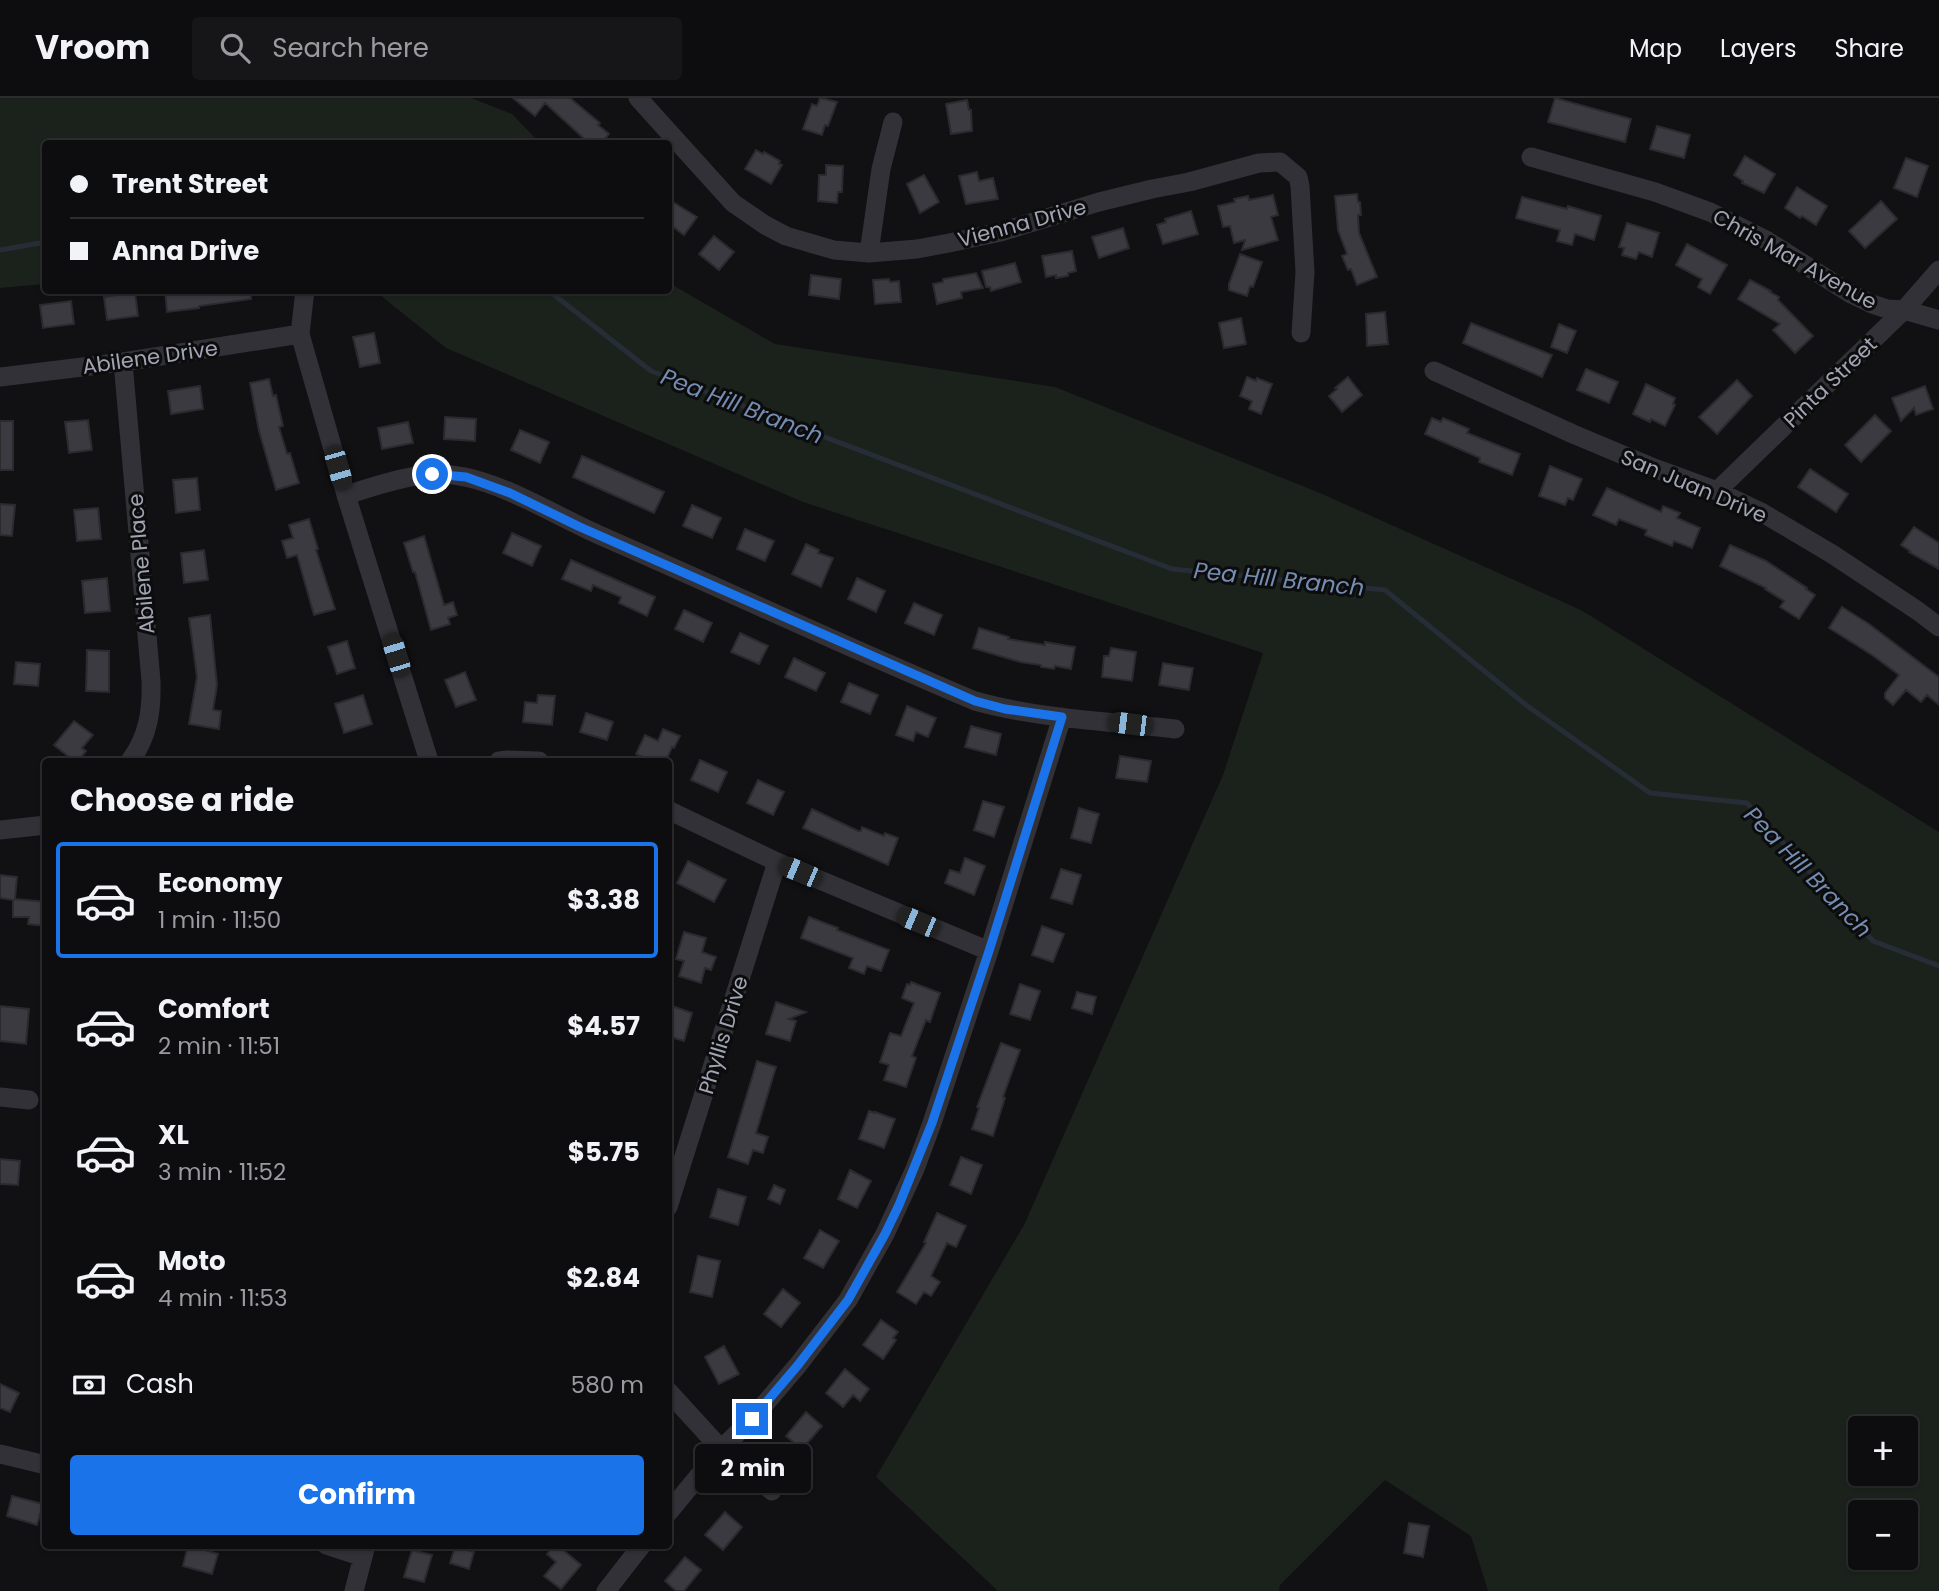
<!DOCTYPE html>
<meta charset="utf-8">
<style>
body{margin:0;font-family:Poppins,sans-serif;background:#161517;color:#f1f3f6;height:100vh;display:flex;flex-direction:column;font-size:26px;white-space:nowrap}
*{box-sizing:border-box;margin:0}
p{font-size:23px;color:#9a9b9e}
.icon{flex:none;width:38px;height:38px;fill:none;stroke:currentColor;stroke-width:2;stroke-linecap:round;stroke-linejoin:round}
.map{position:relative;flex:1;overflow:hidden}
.side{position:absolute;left:42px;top:660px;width:630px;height:791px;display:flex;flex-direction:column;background:#0d0c0e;border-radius:7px;box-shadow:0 2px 5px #0004,0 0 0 2px #2d2c2e}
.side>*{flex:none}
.hud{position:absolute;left:42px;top:42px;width:630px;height:154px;border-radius:7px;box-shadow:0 2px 5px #0004,0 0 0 2px #2d2c2e;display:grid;align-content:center;height:154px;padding:0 28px;background:#0d0c0e}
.tools{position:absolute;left:1848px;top:1318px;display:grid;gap:14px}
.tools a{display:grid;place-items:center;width:70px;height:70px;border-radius:7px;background:#0d0c0e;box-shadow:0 2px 5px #0004,0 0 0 2px #2d2c2e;font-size:35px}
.end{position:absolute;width:32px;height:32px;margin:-16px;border:9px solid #1a73e8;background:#fff;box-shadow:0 0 0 4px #fff}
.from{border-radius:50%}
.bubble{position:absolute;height:49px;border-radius:7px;background:#0d0c0e;box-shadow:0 2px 5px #0004,0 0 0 2px #2d2c2e;font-size:23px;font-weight:700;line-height:49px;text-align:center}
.car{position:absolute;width:21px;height:42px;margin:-21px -10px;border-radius:9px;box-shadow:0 0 5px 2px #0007;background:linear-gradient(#222 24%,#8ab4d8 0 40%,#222 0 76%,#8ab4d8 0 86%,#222 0)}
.hud b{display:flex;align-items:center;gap:24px;height:66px;font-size:26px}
.hud b+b{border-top:2px solid #2d2c2e}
.hud i{width:18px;height:18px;background:#f1f3f6}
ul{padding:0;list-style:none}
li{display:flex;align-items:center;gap:21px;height:116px;margin:0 14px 10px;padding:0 14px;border:4px solid transparent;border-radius:7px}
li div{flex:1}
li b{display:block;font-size:26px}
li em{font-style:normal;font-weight:700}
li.current{border-color:#1a73e8}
li>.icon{width:63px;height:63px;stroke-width:1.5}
h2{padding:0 28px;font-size:32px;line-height:84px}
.pay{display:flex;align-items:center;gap:18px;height:77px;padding:0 28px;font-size:26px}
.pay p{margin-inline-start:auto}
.cta{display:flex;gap:14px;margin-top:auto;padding:14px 28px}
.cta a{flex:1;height:80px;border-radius:7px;background:#1a73e8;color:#fff;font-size:28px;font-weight:700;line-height:80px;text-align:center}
header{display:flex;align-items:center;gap:42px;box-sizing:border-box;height:98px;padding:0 35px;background:#0d0c0e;border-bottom:2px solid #2d2c2e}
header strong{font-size:33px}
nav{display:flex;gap:38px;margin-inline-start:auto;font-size:24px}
.search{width:490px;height:63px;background:#161517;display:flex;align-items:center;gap:18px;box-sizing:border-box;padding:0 24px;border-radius:7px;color:#9a9b9e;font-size:26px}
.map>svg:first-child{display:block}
.green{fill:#1b221c;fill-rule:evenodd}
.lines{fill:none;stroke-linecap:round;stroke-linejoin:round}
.stream{stroke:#262d36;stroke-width:5}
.building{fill:#3a3a40;stroke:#2b2a2e;stroke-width:2}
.minor{stroke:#313137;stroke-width:19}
.route{stroke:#1a73e8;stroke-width:9}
.labels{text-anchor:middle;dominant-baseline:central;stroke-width:6;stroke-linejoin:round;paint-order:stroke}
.street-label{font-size:21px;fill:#a1a4b4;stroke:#0c0c0d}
.water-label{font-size:23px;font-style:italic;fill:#758db2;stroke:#0c0c0d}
</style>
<header>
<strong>Vroom</strong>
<div class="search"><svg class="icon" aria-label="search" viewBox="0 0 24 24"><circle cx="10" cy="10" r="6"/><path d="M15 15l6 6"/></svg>Search here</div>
<nav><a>Map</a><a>Layers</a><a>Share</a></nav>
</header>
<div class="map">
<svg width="1939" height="1493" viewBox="0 0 1939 1493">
<rect width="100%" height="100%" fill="#111012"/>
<path class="green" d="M 0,0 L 471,0 L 512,16 L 540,45 L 46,46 L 45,186 L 0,190 Z
M 669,185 L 775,246 L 1055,289 L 1320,395 L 1581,512 L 1939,734 L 1939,1493 L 1488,1493 L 1471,1438 L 1385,1382 L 1280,1487 L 1279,1493 L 998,1493 L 876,1379 L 1024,1127 L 1223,677 L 1263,555 L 803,404 L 446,250 L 375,193 L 668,192 ZM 1860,1330 L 1906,1330 L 1906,1376 L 1860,1376 ZM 1860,1414 L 1906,1414 L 1906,1460 L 1860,1460 Z"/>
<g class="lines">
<path class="stream" d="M 0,152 L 46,144
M 548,192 L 651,273 L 1172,471 L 1385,492 L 1526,607 L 1650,695 L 1747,705 L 1873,843 L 1939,868"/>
</g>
<path class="building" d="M 513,0 L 570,0 L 600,25 L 598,27 L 609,36 L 601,46 L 590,46 L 545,5 L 535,18 Z
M 820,0 L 837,4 L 828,28 L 825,27 L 822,37 L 803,31 L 812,6 L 817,8 Z
M 1555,0 L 1631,21 L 1625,44 L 1548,24 Z
M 967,2 L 969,12 L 971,12 L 972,33 L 951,36 L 946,6 Z
M 1657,28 L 1690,37 L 1684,60 L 1650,51 Z
M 756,52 L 763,56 L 764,54 L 780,63 L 779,66 L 782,67 L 771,86 L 745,71 Z
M 1745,58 L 1775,76 L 1764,95 L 1742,85 L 1743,83 L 1734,77 Z
M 1906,60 L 1928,68 L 1917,99 L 1894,90 Z
M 826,67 L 843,68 L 842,94 L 838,94 L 837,105 L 818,103 L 819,77 L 826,77 Z
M 977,74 L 979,83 L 993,80 L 998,101 L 966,106 L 959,78 Z
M 924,77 L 939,104 L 920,115 L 907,86 Z
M 1797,89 L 1827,108 L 1816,127 L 1802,118 L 1800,120 L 1785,110 Z
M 1357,96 L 1358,104 L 1360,104 L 1361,117 L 1358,117 L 1359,135 L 1377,179 L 1357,187 L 1351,171 L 1348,172 L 1342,158 L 1347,156 L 1338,132 L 1335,98 Z
M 1273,97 L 1278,117 L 1271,119 L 1278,142 L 1242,152 L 1245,142 L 1234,145 L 1230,128 L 1223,129 L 1218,108 L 1235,104 L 1234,101 L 1248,98 L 1249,102 Z
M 1522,99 L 1567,111 L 1568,108 L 1601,118 L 1594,142 L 1575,136 L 1572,147 L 1557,143 L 1560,132 L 1516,120 Z
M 668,101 L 697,119 L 684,137 L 668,125 Z
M 1881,103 L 1897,121 L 1865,150 L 1849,133 Z
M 1191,113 L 1198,136 L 1163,146 L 1157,127 L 1166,124 L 1165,121 Z
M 1627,125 L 1659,135 L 1652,159 L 1639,154 L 1636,161 L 1622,157 L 1624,150 L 1619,149 Z
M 1123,130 L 1129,150 L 1099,160 L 1092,139 Z
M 714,138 L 734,154 L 719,172 L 699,156 Z
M 1687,146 L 1727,167 L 1710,196 L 1698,189 L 1702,181 L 1676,167 Z
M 1072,153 L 1076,173 L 1068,175 L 1068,178 L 1056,180 L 1056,177 L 1046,179 L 1042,158 Z
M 1240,156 L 1262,164 L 1253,189 L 1250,188 L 1247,198 L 1229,192 L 1229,186 Z
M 1015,165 L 1021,184 L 991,193 L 990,189 L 986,189 L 982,173 Z
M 976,175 L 983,190 L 961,194 L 962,200 L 937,206 L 933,186 L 943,184 L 943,181 Z
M 811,177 L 841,181 L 839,201 L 809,197 Z
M 889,181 L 890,184 L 899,183 L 901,204 L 875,206 L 873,182 Z
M 1750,182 L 1771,193 L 1770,194 L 1779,199 L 1778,202 L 1813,238 L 1795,255 L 1773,232 L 1780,226 L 1738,201 Z
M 165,192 L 251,192 L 251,201 L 199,208 L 199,210 L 167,214 Z
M 135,194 L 138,218 L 107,222 L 104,199 Z
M 71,203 L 74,226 L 43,230 L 40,207 Z
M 1385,214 L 1388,246 L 1367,248 L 1366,216 Z
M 1241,220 L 1246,246 L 1224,250 L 1219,225 Z
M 1471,225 L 1552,257 L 1542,279 L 1463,245 Z
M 1559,226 L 1576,233 L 1567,255 L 1551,249 Z
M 374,235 L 380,265 L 360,269 L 353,239 Z
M 1586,271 L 1618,284 L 1609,305 L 1577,292 Z
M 1247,279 L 1256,283 L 1257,280 L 1272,286 L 1261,316 L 1249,311 L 1252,303 L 1240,298 Z
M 1348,279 L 1362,297 L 1342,314 L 1329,298 L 1337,291 L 1335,290 Z
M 269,281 L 273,298 L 276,297 L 283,328 L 279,329 L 287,356 L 290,355 L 299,385 L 276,392 L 259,333 L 250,285 Z
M 1737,282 L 1752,298 L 1717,336 L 1699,319 Z
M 1646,286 L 1675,300 L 1673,306 L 1675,307 L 1665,328 L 1651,321 L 1650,324 L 1633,316 Z
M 200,288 L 203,311 L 171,316 L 168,293 Z
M 1925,288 L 1933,311 L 1916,317 L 1914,310 L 1901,323 L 1892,300 Z
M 1875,317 L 1891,333 L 1861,364 L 1845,347 Z
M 445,319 L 476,321 L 475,343 L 444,341 Z
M 1432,320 L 1441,324 L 1443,320 L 1469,331 L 1467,335 L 1520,356 L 1512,377 L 1479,364 L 1480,360 L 1425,336 Z
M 88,322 L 92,352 L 69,355 L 65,324 Z
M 0,323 L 13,323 L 13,372 L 0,372 Z
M 408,324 L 413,345 L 382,351 L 378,330 Z
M 520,332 L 549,344 L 540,365 L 511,352 Z
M 582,358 L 664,394 L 654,415 L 573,379 Z
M 1550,368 L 1582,381 L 1573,402 L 1568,400 L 1565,407 L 1539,398 Z
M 1810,371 L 1848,396 L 1836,414 L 1798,389 Z
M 197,380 L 200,412 L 176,415 L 173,382 Z
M 1607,390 L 1661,414 L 1663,408 L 1680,415 L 1677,420 L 1700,430 L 1692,450 L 1674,443 L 1672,448 L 1645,437 L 1647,432 L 1619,421 L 1616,427 L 1593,417 Z
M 0,406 L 15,407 L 12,438 L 0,437 Z
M 692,407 L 721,420 L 712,440 L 683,428 Z
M 98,410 L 101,441 L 77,443 L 74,412 Z
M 309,421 L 318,451 L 316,452 L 335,511 L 314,517 L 297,457 L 287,460 L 282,443 L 293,440 L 289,427 Z
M 1914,429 L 1939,445 L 1939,471 L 1909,454 L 1910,453 L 1901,447 Z
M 745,431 L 774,443 L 765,463 L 737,451 Z
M 512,435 L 541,448 L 532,468 L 503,455 Z
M 424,438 L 444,507 L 453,504 L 457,517 L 448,520 L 450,526 L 431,532 L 415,474 L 413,474 L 404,445 Z
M 806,446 L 819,452 L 818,455 L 833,460 L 821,489 L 792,476 Z
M 1730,447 L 1766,463 L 1807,490 L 1806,491 L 1815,497 L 1799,521 L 1780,509 L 1784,503 L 1765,491 L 1766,490 L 1720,468 Z
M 204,452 L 208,482 L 184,485 L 181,455 Z
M 571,462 L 655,499 L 647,518 L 619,505 L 621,499 L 593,487 L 591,493 L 562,481 Z
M 107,480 L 110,513 L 85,515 L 82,483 Z
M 857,480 L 885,493 L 876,514 L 848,501 Z
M 914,505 L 942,517 L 934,537 L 905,525 Z
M 1842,509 L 1869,526 L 1939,579 L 1939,607 L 1927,597 L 1921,604 L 1906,592 L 1893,607 L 1885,600 L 1885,595 L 1899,577 L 1872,557 L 1829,530 Z
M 684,512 L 712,525 L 703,544 L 675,531 Z
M 210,517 L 217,587 L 213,612 L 221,613 L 219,631 L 189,626 L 197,579 L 189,520 Z
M 979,530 L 1009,539 L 1008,541 L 1045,547 L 1045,544 L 1075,549 L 1071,571 L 1055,568 L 1054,571 L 1041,569 L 1041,567 L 1020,564 L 973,550 Z
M 740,535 L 768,548 L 759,566 L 731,554 Z
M 347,543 L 355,570 L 337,576 L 328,549 Z
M 1111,550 L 1136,554 L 1132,583 L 1102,579 L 1104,558 L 1109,558 Z
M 87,552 L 109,553 L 109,594 L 86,593 Z
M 794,560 L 825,575 L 816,593 L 785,579 Z
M 16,564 L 40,566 L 38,588 L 14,586 Z
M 1163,565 L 1193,570 L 1189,592 L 1159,587 Z
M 465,574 L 476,602 L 456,609 L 445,582 Z
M 849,585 L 878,597 L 870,616 L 841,604 Z
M 363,597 L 372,626 L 344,635 L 335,606 Z
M 538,597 L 555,598 L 552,627 L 523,624 L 525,604 L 537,605 Z
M 907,608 L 936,620 L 928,639 L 916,634 L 913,643 L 896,637 Z
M 586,615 L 613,624 L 607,642 L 580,634 Z
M 74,623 L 93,637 L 82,650 L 86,653 L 78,663 L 74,663 L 54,647 Z
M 971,628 L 1001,636 L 996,657 L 965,649 Z
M 663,631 L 680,638 L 674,650 L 672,649 L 666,663 L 652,663 L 636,656 L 645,637 L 658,643 Z
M 1120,658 L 1151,663 L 1147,684 L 1116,680 Z
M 700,662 L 727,674 L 718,694 L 691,682 Z
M 758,682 L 784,694 L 773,717 L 747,705 Z
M 983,703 L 1004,709 L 994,739 L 974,732 Z
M 1079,710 L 1099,716 L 1091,745 L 1071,740 Z
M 812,711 L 858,733 L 861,733 L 862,729 L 884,738 L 885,735 L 898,740 L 888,767 L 803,730 Z
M 965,760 L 985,768 L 974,797 L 945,785 L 950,772 L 960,775 Z
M 688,763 L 726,782 L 714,804 L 677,785 Z
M 1061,771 L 1081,777 L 1072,806 L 1051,800 Z
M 0,777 L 17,779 L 15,801 L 46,804 L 46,828 L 28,826 L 29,819 L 13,819 L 13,802 L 0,800 Z
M 809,819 L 838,830 L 837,832 L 889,852 L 881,873 L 867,868 L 864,876 L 849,870 L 853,860 L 801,840 Z
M 1042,828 L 1064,836 L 1053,864 L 1032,857 Z
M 684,834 L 706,840 L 702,854 L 716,859 L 711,872 L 705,870 L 701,885 L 679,878 L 684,863 L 676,861 Z
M 911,884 L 940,895 L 930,924 L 926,922 L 912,958 L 916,960 L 906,989 L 884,982 L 889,967 L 880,964 L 890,935 L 901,938 L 914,905 L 902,900 L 907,886 L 910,887 Z
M 1020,886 L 1040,893 L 1030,922 L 1010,916 Z
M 1077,894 L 1096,899 L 1092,916 L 1072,910 Z
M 776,904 L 806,914 L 789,921 L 796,923 L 790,943 L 766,936 Z
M 0,908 L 29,911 L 26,946 L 0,943 Z
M 672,908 L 692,915 L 684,943 L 668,938 L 668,920 Z
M 1001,945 L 1020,952 L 1003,999 L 1005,1000 L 993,1038 L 972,1031 L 979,1010 L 977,1009 Z
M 757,963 L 776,969 L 756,1035 L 768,1039 L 763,1055 L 753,1052 L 748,1066 L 728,1059 Z
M 869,1013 L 875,1015 L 875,1014 L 895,1021 L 884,1050 L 859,1041 Z
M 961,1059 L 982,1067 L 971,1096 L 950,1087 Z
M 0,1061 L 20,1063 L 18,1087 L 0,1086 Z
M 850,1072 L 871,1083 L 857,1110 L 838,1101 Z
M 774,1087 L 785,1092 L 780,1106 L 768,1101 Z
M 718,1091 L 746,1099 L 738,1127 L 710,1119 Z
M 937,1115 L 966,1128 L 956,1149 L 947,1145 L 931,1178 L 940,1184 L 931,1198 L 924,1194 L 916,1206 L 897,1194 L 926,1145 L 924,1144 Z
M 820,1132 L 839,1143 L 823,1170 L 804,1160 Z
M 698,1158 L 720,1163 L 712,1199 L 690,1194 Z
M 783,1191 L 800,1205 L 781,1229 L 764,1216 Z
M 881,1222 L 898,1234 L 893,1240 L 896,1242 L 883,1261 L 863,1247 Z
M 724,1248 L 739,1276 L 719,1286 L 705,1259 Z
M 845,1271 L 869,1291 L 860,1303 L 853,1297 L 843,1309 L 826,1295 Z
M 0,1286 L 19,1295 L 10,1314 L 0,1310 Z
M 806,1314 L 822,1328 L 802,1351 L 786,1338 Z
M 12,1398 L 43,1406 L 37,1427 L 7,1418 Z
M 725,1414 L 742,1429 L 723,1452 L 705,1437 Z
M 1409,1425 L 1429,1428 L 1423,1459 L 1404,1455 Z
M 188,1447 L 218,1456 L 212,1476 L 183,1468 Z
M 554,1447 L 557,1447 L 581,1467 L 561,1491 L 544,1478 L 556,1464 L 547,1456 Z
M 455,1449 L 474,1454 L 469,1471 L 450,1465 Z
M 412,1452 L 432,1457 L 424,1484 L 404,1479 Z
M 685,1459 L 701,1472 L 684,1493 L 676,1493 L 665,1483 Z"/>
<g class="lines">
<path class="minor" d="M 638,0 L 733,105 L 765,127 L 786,138 L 834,152 L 869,155 L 917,151 L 949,145 L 1001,134 L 1099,104 L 1152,91 L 1189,84 L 1259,65 L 1280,64 L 1298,79 L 1300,88 L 1305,174 L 1301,235
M 1531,59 L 1655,94 L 1710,114 L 1766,142 L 1851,196 L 1872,206 L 1887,211 L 1904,212 L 1939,222
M 869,155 L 881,71 L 893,24
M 305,192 L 300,236 L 346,397 L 429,663
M 123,264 L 151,583 C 152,613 148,639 130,663
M 1434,273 L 1573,336 L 1654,370 L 1717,393 L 1761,414 L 1832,456 L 1918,513 L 1939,529
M 0,279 L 123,264 L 300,236
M 1717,393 L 1904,212 L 1939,172
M 346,397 C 386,385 423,370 465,379 C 512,389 561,421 606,440 C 729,494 851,551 975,603 C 1040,621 1108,623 1175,631
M 499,663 L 508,662 L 539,663
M 668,712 L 777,764 L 989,853
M 0,732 L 46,727
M 0,999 L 29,1002
M 668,1109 L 777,764
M 668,1293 L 721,1351 L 772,1393
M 0,1356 L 46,1367
M 668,1415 L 721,1351 L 752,1321 L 798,1267 L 848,1202 L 885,1136 L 915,1071 L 932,1025 L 989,853 L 1062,619
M 326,1447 L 363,1459
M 354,1493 L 366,1447
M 606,1493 L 642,1447"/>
</g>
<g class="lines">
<path class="route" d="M 432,376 L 466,379 L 510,395 L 580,429 L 975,603 L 1005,611 L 1062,619 L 989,853 L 932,1025 L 899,1107 L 885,1136 L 848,1202 L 798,1267 L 752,1321"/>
</g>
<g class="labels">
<g class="street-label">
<text transform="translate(1022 125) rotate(-15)">Vienna Drive</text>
<text transform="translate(1795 161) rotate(29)">Chris Mar Avenue</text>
<text transform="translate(150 259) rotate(-8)">Abilene Drive</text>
<text transform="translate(1830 284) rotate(-44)">Pinta Street</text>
<text transform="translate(1694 388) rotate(23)">San Juan Drive</text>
<text transform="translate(141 466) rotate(-95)">Abilene Place</text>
<text transform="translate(723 937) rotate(-73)">Phyllis Drive</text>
</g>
<g class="water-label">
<text transform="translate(742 308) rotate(21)">Pea Hill Branch</text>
<text transform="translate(1279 481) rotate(6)">Pea Hill Branch</text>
<text transform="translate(1808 774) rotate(46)">Pea Hill Branch</text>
</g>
</g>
</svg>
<div class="tools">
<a>+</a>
<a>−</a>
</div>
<i class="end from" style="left:432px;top:376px"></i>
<i class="end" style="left:752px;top:1321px"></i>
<div class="bubble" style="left:695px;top:1346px;width:116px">2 min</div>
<i class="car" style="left:338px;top:370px;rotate:164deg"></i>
<i class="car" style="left:396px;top:557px;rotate:343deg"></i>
<i class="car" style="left:1130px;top:626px;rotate:277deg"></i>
<i class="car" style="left:800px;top:774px;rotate:293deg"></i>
<i class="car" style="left:918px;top:824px;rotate:293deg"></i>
<div class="hud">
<b><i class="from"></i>Trent Street</b>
<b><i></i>Anna Drive</b>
</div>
<section class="side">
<h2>Choose a ride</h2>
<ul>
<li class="current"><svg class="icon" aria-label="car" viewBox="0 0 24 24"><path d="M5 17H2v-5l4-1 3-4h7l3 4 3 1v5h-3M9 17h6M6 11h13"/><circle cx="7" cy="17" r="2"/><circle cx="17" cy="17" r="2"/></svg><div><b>Economy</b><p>1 min · 11:50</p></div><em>$3.38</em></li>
<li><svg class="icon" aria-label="car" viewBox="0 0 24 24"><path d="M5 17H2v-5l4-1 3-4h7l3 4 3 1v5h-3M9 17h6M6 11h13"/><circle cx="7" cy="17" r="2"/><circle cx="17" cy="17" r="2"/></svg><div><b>Comfort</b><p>2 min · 11:51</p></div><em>$4.57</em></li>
<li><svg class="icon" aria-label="car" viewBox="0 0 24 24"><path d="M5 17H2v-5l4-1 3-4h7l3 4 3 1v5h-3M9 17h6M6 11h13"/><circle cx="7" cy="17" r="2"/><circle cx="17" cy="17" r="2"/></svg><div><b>XL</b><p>3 min · 11:52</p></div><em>$5.75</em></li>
<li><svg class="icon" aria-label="car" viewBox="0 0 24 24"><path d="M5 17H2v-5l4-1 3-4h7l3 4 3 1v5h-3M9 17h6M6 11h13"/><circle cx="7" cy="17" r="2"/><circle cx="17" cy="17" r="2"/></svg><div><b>Moto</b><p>4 min · 11:53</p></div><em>$2.84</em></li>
</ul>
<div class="pay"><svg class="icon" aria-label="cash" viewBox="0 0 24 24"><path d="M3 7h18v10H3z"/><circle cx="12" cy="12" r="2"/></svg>Cash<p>580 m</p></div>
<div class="cta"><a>Confirm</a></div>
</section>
</div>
